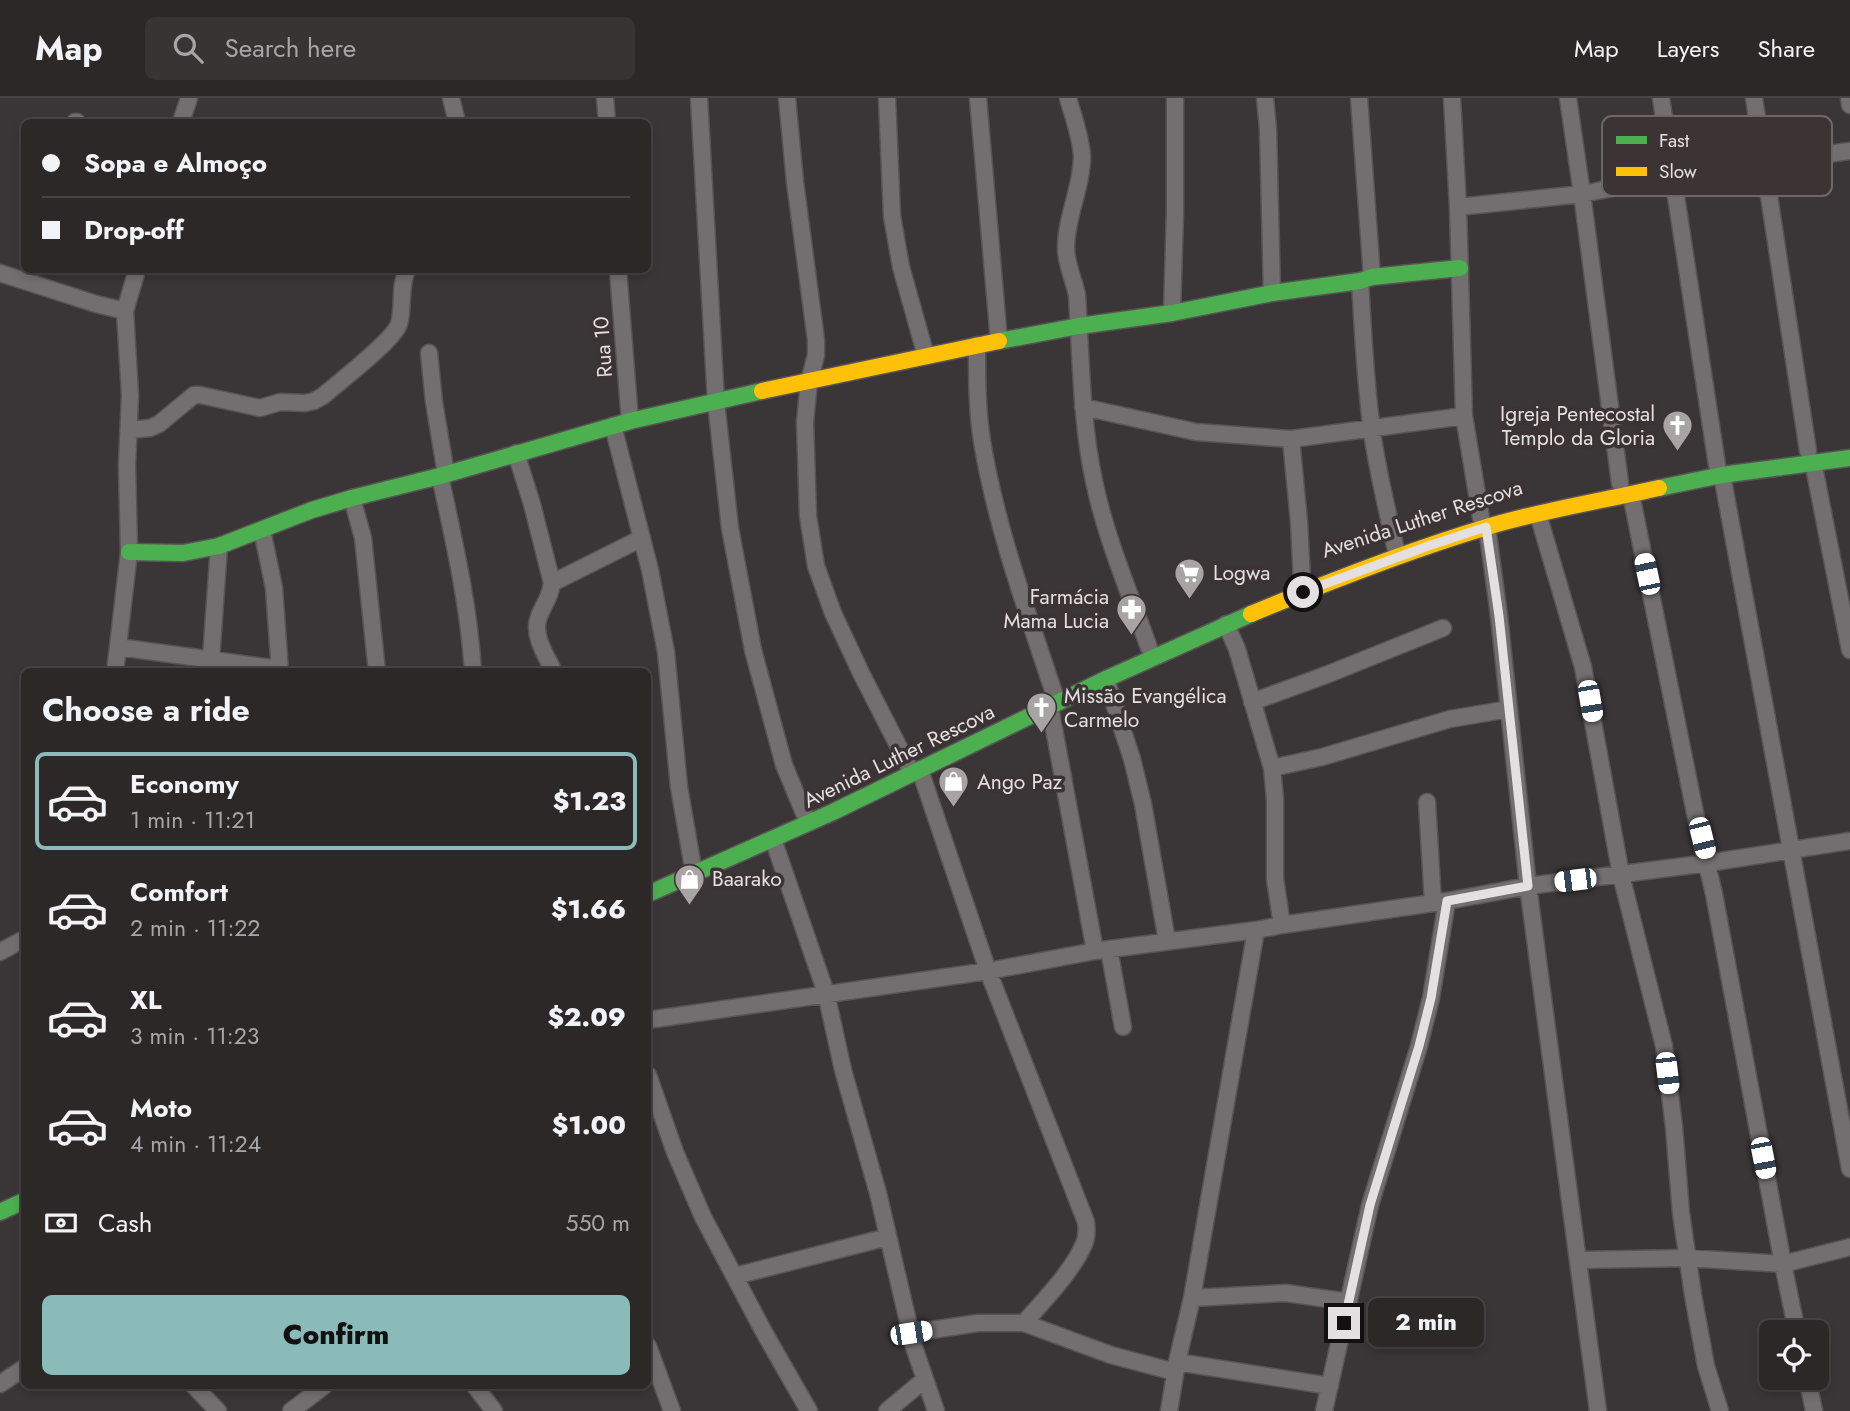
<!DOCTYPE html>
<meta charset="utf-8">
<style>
body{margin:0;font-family:Jost,sans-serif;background:#383434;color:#f1f3f6;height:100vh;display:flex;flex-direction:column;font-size:26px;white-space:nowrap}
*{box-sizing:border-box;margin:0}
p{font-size:23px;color:#a6a6a8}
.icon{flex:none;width:38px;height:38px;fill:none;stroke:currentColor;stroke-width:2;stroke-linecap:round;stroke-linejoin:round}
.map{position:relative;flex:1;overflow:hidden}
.drawer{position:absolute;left:21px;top:570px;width:630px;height:721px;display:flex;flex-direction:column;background:#2c2828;border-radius:10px;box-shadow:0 4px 10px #0003,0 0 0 2px #484445}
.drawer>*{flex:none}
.banner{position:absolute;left:21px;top:21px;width:630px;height:154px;border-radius:10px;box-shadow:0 4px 10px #0003,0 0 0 2px #484445;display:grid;align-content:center;height:154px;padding:0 21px;background:#2c2828}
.buttons{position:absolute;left:1759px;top:1222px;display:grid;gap:14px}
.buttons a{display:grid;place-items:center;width:70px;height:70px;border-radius:10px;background:#2c2828;box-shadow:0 4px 10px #0003,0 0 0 2px #484445;font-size:35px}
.end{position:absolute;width:32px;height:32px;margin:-16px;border:9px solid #e4dfe0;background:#111;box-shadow:0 0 0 4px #111}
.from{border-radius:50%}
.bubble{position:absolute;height:49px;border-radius:10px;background:#2c2828;box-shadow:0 4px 10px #0003,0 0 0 2px #484445;font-size:23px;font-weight:800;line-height:49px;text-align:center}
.car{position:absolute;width:21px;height:42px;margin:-21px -10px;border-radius:9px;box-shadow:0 0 5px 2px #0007;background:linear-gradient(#fff 24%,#345 0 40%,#fff 0 76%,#345 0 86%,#fff 0)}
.banner b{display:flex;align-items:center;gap:24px;height:66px;font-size:26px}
.banner b+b{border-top:2px solid #484445}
.banner i{width:18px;height:18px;background:#f1f3f6}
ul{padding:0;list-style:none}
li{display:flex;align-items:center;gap:21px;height:98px;margin:0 14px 10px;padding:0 7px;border:4px solid transparent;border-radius:10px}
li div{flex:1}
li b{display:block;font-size:26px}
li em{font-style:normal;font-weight:800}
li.active{border-color:#8bbbb9}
li>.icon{width:63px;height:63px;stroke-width:1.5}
h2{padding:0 21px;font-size:32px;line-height:84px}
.pay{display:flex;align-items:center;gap:18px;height:77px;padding:0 21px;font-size:26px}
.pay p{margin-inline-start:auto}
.primary-button{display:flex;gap:14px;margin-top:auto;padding:14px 21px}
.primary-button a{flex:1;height:80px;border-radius:10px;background:#8bbbb9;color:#111;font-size:28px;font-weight:800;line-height:80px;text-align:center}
header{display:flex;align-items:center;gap:42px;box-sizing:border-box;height:98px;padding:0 35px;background:#2c2828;border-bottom:2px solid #484445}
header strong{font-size:33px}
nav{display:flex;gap:38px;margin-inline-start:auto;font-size:24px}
.search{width:490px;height:63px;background:#383434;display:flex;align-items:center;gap:18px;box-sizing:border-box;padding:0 24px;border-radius:10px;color:#a6a6a8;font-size:26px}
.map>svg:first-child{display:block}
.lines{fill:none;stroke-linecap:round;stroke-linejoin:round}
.street-casing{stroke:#585455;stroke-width:19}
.fast-casing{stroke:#585455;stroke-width:19}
.slow-casing{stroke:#585455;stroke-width:19}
.street{stroke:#736f70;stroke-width:16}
.fast{stroke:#4caf50;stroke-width:16}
.slow{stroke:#ffc107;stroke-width:16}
.route{stroke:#e4dfe0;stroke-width:9}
.labels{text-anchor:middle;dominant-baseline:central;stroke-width:7;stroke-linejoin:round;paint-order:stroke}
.street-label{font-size:21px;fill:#e4dfe0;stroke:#3c3335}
.poi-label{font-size:21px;fill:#e4dfe0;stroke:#3c3335;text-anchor:start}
.key{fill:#3c3335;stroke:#6e6768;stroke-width:2}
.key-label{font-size:19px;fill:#e4dfe0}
</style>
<header>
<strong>Map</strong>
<div class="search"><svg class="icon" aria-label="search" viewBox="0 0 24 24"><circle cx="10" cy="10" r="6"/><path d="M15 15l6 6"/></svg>Search here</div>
<nav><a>Map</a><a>Layers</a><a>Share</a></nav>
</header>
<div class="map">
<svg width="1850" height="1313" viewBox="0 0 1850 1313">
<rect width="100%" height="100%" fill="#3a3536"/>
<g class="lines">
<defs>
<path id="street" d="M 451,0 L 457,24
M 605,0 L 607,24
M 699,0 L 716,304 L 730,430 L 753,552 L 784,667 L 804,715
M 787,0 L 795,84 L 816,242 L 816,257 L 809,284 L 805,324 L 808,418 L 816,468 L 833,515 L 861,575 L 908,667
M 887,0 L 892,118 L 901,169 L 926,258
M 978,0 L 999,243
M 1068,0 C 1073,18 1081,39 1082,58 C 1082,89 1066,119 1066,150 C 1066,166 1074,182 1077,197 C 1081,260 1081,322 1094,383 C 1106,441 1130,495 1149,550
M 1265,0 L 1268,31 L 1272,195
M 1359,0 L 1372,179
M 1452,0 L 1458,109 L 1464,318 L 1481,420
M 1568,0 L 1582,96 L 1620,385
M 1661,0 L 1717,367
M 1754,0 L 1808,353
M 1849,0 L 1850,7
M 75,24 L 77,24
M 181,24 L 189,0
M 1458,109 L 1582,96 L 1673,78 L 1850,53
M 618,172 L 630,323
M 0,175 L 96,206 L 125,213
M 1360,183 C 1363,233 1365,283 1372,333 C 1377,372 1387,410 1395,448
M 1172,215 L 1175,114 L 1175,0
M 977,247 C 977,279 977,312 982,343 C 996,429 1027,513 1054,595
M 429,255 L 434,304 L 446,376
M 1083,309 L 1196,334 L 1291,341 L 1464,318
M 613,328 L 650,472 L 666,554 L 679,689 L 692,764
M 129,332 L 150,330 L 159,326 L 194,297 L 200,297 L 260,310 L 280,304 L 305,305 L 314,303 L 323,298 C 339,284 393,243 399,226 C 404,208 399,189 407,172
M 1291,341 L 1299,424 L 1302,483
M 516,355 L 532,406 L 552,485 C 550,502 542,507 538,522 C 533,539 547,559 554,574
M 1813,364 L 1850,552
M 1722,377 L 1850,1071
M 440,378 C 454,443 469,508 473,574
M 1631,396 L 1695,715 L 1714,796 L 1783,1166 L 1797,1234
M 352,400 L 363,440 L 365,459 L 377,574
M 1538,416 L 1583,569 L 1621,777 L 1664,948 L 1674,1029 L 1681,1115 L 1693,1197 L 1706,1268 L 1720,1313
M 1487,429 L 1499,518 L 1528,788 L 1598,1313
M 262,432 L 274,490 L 280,574
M 552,485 L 642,440
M 1226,526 L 1237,551 L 1272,670 L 1275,701 L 1275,781 L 1282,827
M 118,549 L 280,571
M 211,561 L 219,448
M 115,574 L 129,454 L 127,367 L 130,297 L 125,213 L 137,172
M 1106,581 L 1132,661 L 1143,706 L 1167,843
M 1252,604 L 1326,577 L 1443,530
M 1050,609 L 1095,853
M 1272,670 L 1322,659 L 1450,621 L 1509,611
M 920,672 L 988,873 L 1086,1124 C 1087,1132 1087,1139 1084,1146 C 1072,1174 1044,1202 1024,1225
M 1427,704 L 1433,805
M 773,741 L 826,895 L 843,972 L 878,1095 L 914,1249 L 936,1313
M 1109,851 L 1123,929
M 0,854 L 24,841
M 648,922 L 988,873 L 1095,853 L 1256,832 L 1282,827 L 1447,803 L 1528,788 L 1708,765 L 1850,743
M 648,977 L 675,1054 L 703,1119 L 765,1236 L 809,1313
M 1579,1162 L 1687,1160 L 1783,1166 L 1850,1149
M 735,1178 L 888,1139
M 1192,1200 L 1286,1195 L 1349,1204
M 911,1235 L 978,1225 L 1024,1225 L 1111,1257 L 1175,1274
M 648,1248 L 672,1313
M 1177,1264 L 1330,1288
M 1807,1279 L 1814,1313
M 0,1286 L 24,1270
M 194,1288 L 218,1313
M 475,1288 L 494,1313
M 291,1313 L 324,1288
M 887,1313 L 924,1282
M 1169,1313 L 1177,1264 L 1192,1200 L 1256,832
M 1324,1313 L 1370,1107 L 1419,948 L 1431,900 L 1447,803"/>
<path id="fast" d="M 999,243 L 1079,228 L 1172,215 L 1272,195 L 1360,183 L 1372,179 L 1460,170
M 1659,390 L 1722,377 L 1850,360
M 129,454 L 183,455 L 219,448 L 312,412 L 352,400 L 440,378 L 630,323 L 762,293
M 648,796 L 833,714 L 1106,581 L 1251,516
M 0,1114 L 24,1103"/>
<path id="slow" d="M 762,293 L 999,243
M 1251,516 C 1328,484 1407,453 1487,429 C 1543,412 1601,403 1659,390"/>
</defs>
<use href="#street" class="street-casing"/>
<use href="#fast" class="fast-casing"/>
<use href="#slow" class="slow-casing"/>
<use href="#street" class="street"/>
<use href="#fast" class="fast"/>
<use href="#slow" class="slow"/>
</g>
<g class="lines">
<path class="route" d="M 1303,494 L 1431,447 L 1486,429 L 1499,518 L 1528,788 L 1447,803 L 1431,900 L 1419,948 L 1370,1107 L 1344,1225"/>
</g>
<defs>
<symbol id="church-pin" viewBox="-11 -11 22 30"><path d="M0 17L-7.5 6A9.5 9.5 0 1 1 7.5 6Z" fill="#a8a4a4" stroke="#3c3335"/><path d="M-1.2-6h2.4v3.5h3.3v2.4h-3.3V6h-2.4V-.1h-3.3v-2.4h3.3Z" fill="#fff"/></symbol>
<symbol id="supermarket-pin" viewBox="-11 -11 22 30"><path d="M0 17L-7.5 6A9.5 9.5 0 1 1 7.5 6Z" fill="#a8a4a4" stroke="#3c3335"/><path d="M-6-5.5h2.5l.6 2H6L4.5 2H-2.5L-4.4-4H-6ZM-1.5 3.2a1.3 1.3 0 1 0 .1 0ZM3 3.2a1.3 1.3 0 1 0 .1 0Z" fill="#fff"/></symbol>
<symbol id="pharmacy-pin" viewBox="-11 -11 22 30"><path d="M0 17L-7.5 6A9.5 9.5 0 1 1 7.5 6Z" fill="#a8a4a4" stroke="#3c3335"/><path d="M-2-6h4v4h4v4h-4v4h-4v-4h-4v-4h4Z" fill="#fff"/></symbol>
<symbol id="shop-pin" viewBox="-11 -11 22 30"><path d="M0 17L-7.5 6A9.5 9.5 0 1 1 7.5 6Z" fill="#a8a4a4" stroke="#3c3335"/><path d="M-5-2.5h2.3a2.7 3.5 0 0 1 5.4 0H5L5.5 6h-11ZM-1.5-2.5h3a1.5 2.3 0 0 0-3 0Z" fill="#fff"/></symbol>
</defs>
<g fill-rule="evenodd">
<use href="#church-pin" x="1660" y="310" width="35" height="47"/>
<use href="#supermarket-pin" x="1172" y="458" width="35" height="47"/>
<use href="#pharmacy-pin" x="1114" y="494" width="35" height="47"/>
<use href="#church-pin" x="1024" y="592" width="35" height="47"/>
<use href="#shop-pin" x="936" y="666" width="35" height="47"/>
<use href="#shop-pin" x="672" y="764" width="35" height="47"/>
</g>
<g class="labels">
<g class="street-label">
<text transform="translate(603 249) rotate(-94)">Rua 10</text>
<text transform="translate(1422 421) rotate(-18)">Avenida Luther Rescova</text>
<text transform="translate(899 658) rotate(-26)">Avenida Luther Rescova</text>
</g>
<g class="poi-label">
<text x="1655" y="316" text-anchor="end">Igreja Pentecostal<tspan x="1655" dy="24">Templo da Gloria</tspan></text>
<text x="1213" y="475">Logwa</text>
<text x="1109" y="499" text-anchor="end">Farmácia<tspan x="1109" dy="24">Mama Lucia</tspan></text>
<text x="1064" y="598">Missão Evangélica<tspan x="1064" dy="24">Carmelo</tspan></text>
<text x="977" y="684">Ango Paz</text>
<text x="712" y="781">Baarako</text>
</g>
</g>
<rect x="1602" y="18" width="230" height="80" rx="10" class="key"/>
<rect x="1616" y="38" width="31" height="8" fill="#4caf50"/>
<rect x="1616" y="69" width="31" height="9" fill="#ffc107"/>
<g class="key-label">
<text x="1659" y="49">Fast</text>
<text x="1659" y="80">Slow</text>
</g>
</svg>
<div class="buttons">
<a><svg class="icon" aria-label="locate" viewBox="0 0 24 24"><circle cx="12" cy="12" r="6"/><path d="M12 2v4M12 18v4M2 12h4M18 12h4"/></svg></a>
</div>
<i class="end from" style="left:1303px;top:494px"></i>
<i class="end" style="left:1344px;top:1225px"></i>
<div class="bubble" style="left:1368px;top:1200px;width:116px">2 min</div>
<i class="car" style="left:1647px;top:476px;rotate:348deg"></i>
<i class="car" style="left:1590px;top:603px;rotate:170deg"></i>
<i class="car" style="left:1702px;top:740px;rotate:166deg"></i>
<i class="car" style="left:1575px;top:782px;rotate:263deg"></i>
<i class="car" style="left:1667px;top:975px;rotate:173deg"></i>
<i class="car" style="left:1763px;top:1060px;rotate:169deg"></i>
<i class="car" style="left:911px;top:1235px;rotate:81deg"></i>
<div class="banner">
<b><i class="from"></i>Sopa e Almoço</b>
<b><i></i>Drop-off</b>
</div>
<section class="drawer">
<h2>Choose a ride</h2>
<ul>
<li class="active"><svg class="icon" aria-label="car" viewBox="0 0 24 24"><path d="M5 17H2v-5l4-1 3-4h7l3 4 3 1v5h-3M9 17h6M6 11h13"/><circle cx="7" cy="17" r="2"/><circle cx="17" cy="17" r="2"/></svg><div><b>Economy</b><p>1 min · 11:21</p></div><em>$1.23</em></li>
<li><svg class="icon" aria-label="car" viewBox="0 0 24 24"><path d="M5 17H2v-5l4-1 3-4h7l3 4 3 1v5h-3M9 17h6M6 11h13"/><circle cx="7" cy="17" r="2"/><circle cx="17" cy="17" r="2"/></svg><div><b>Comfort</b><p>2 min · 11:22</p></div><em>$1.66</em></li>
<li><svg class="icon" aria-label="car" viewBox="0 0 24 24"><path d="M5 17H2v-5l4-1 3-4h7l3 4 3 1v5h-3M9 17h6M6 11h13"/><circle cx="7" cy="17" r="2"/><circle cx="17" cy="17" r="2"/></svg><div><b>XL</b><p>3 min · 11:23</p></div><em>$2.09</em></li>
<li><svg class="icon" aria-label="car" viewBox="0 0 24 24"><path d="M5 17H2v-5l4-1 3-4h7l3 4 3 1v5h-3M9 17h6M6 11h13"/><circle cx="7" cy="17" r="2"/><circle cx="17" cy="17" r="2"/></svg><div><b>Moto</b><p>4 min · 11:24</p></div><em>$1.00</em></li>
</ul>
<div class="pay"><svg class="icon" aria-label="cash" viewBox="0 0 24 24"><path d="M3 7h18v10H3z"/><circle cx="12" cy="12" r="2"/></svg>Cash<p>550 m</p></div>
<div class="primary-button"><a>Confirm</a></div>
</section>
</div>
